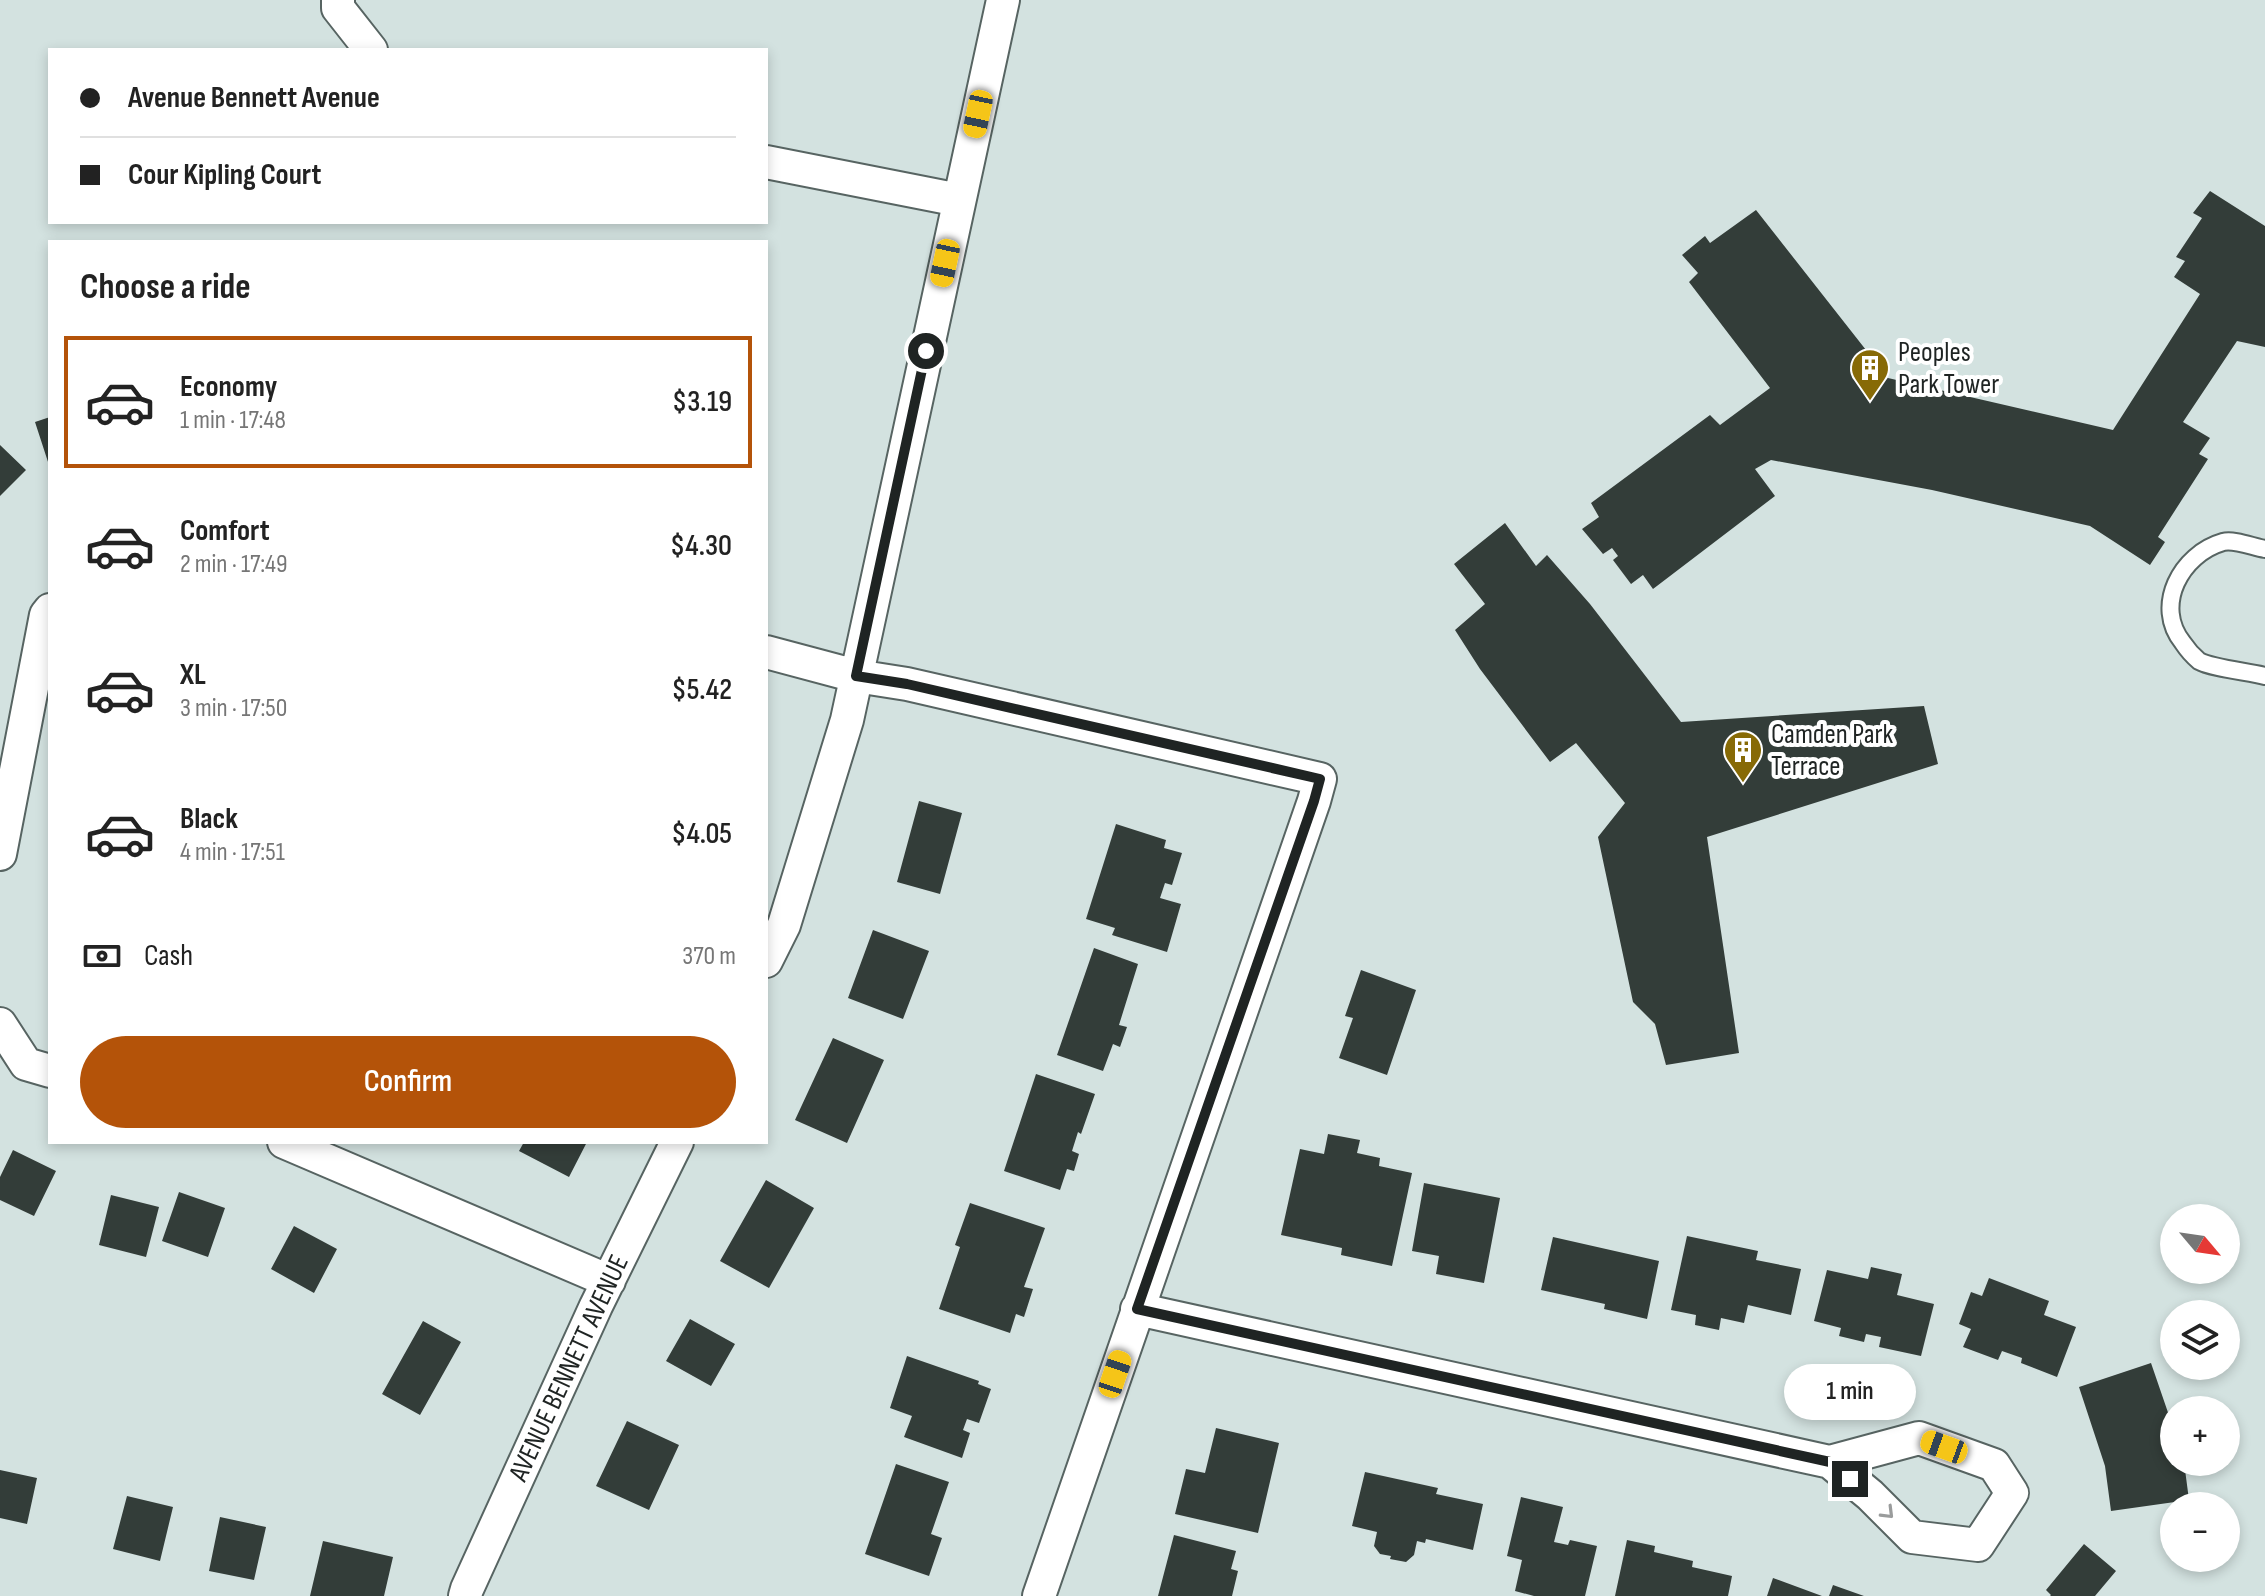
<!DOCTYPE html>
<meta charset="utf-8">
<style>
body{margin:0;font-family:"Sofia Sans Condensed",sans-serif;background:#f6f6f6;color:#222;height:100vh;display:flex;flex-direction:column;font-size:30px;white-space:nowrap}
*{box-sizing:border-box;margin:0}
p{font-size:26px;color:#767676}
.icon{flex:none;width:44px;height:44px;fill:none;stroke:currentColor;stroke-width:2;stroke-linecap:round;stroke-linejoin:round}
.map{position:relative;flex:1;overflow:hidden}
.panel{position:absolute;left:48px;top:240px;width:720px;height:904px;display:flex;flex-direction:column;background:#fff;border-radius:0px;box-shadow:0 4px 12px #0003}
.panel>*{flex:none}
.banner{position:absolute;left:48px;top:48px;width:720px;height:176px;border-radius:0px;box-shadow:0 4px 12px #0003;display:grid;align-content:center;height:176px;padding:0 32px;background:#fff}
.needle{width:52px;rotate:119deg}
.buttons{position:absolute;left:2160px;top:1204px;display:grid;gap:16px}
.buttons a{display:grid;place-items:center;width:80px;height:80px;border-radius:50%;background:#fff;box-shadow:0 4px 12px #0003;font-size:40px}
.end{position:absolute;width:36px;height:36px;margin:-18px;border:10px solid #1f2423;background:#fff;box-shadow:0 0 0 4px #fff}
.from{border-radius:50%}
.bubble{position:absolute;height:56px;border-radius:28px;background:#fff;box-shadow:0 4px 12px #0003;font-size:26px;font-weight:600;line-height:56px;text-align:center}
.car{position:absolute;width:24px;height:48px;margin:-24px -12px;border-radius:10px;box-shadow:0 0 6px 2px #0007;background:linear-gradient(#f5c518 24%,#345 0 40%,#f5c518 0 76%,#345 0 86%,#f5c518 0)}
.banner b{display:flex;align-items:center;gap:28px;height:76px;font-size:30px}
.banner b+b{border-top:2px solid #e0e0e0}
.banner i{width:20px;height:20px;background:#222}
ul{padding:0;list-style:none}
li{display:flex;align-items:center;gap:24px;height:132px;margin:0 16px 12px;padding:0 16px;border:4px solid transparent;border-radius:0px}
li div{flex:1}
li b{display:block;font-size:30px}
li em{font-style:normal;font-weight:600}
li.selected{border-color:#b45309}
li>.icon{width:72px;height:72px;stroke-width:1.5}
h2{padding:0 32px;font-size:36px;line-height:96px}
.pay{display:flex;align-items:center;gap:20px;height:88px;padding:0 32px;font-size:30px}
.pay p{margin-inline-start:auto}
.action{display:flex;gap:16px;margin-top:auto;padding:16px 32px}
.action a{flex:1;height:92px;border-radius:48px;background:#b45309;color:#fff;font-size:32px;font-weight:600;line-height:92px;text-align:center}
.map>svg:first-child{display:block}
.building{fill:#333d39}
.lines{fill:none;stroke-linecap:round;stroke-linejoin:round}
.lane-casing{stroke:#576462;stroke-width:20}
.street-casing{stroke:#576462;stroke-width:36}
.lane{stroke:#fff;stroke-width:16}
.street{stroke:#fff;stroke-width:32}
.oneway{stroke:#9a9c9c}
.route{stroke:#1f2423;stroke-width:10}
.labels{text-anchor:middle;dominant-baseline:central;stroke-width:8;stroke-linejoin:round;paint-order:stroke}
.poi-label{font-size:28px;fill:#1f2423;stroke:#fff;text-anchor:start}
.street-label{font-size:28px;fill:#1f2423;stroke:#fff}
</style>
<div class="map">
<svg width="2265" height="1596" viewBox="0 0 2265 1596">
<rect width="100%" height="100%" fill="#d3e2e0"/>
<path class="building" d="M 2210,191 L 2265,226 L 2265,347 L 2237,341 L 2183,422 L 2210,438 L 2199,454 L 2208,459 L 2158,537 L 2165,542 L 2150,565 L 2090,526 L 1932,490 L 1771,460 L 1755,469 L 1775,496 L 1653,589 L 1643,575 L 1631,584 L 1613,560 L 1618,556 L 1612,548 L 1603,554 L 1582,529 L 1599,517 L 1591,503 L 1710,415 L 1720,425 L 1770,388 L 1689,282 L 1698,273 L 1682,255 L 1705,236 L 1710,243 L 1756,210 L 1888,378 L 2113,430 L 2200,294 L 2174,277 L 2185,261 L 2176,257 L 2202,218 L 2193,213 Z
M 50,417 L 50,465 L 49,465 L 35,422 Z
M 0,445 L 26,470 L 0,496 Z
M 1505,523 L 1536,566 L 1547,555 L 1590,604 L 1681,722 L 1924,706 L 1938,764 L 1707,837 L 1739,1053 L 1666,1065 L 1655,1024 L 1633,1002 L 1598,837 L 1625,803 L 1576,743 L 1550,762 L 1480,669 L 1455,630 L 1485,604 L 1454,564 Z
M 919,801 L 962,813 L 940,894 L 897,882 Z
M 1116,824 L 1166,840 L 1164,848 L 1182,853 L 1172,885 L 1165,883 L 1160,898 L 1181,904 L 1167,952 L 1112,935 L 1115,928 L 1086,919 Z
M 873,930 L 929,951 L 903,1019 L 848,998 Z
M 1094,948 L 1138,964 L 1119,1025 L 1127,1027 L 1120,1047 L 1113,1044 L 1103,1071 L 1057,1055 Z
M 1361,970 L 1416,990 L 1387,1075 L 1339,1058 L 1353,1018 L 1345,1016 Z
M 833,1038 L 884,1060 L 847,1143 L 795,1120 Z
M 1036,1074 L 1095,1094 L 1081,1134 L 1078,1132 L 1072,1151 L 1079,1154 L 1074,1171 L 1067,1169 L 1060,1190 L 1004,1171 Z
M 1328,1134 L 1360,1140 L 1357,1153 L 1380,1158 L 1379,1166 L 1412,1173 L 1392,1266 L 1341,1255 L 1342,1248 L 1281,1235 L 1300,1149 L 1324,1154 Z
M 524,1142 L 587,1142 L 569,1177 L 519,1151 Z
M 13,1150 L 56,1171 L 34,1216 L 0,1200 L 0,1177 Z
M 766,1180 L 814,1208 L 769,1288 L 720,1261 Z
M 1424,1183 L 1500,1198 L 1484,1283 L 1436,1274 L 1439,1256 L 1412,1251 Z
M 179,1192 L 225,1208 L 208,1257 L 162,1241 Z
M 111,1195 L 159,1207 L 146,1257 L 99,1245 Z
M 970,1203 L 1045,1228 L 1024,1287 L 1033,1289 L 1024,1317 L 1016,1314 L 1010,1333 L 939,1309 L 960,1247 L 955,1245 Z
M 294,1226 L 337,1249 L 314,1293 L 271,1269 Z
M 1687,1236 L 1758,1251 L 1756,1260 L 1801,1269 L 1791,1315 L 1748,1305 L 1744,1323 L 1721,1318 L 1719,1330 L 1695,1325 L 1696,1315 L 1671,1310 Z
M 1553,1237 L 1659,1261 L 1647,1319 L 1604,1309 L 1605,1304 L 1541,1290 Z
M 1871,1267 L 1902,1274 L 1897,1295 L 1934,1304 L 1921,1356 L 1879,1347 L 1881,1337 L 1866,1334 L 1864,1342 L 1839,1336 L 1841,1328 L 1814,1321 L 1827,1270 L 1868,1279 Z
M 1989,1278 L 2049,1301 L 2044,1315 L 2076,1327 L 2057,1377 L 2021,1363 L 2022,1358 L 2002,1351 L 1998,1360 L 1963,1347 L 1971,1329 L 1959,1324 L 1971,1292 L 1982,1296 Z
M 690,1319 L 735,1344 L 711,1386 L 666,1361 Z
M 423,1321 L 461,1342 L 420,1415 L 382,1394 Z
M 907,1356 L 979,1381 L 978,1384 L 991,1389 L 979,1423 L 967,1419 L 963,1430 L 970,1433 L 962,1458 L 904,1437 L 912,1416 L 890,1408 Z
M 2151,1363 L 2174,1430 L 2174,1462 L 2184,1462 L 2189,1500 L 2111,1511 L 2105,1466 L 2079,1387 Z
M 627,1421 L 679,1445 L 649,1510 L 596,1486 Z
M 1216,1428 L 1279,1443 L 1258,1533 L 1175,1514 L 1186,1469 L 1205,1473 Z
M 896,1464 L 949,1482 L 931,1534 L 942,1538 L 929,1576 L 865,1554 Z
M 0,1470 L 37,1478 L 27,1524 L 0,1518 Z
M 1365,1472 L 1438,1488 L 1436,1494 L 1483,1504 L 1473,1550 L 1426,1539 L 1425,1543 L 1417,1541 L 1414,1555 L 1406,1562 L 1390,1559 L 1391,1556 L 1380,1554 L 1374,1546 L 1377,1532 L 1352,1526 Z
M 127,1496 L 173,1507 L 160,1561 L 113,1549 Z
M 1521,1497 L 1563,1507 L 1554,1542 L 1568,1545 L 1570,1540 L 1597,1546 L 1585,1596 L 1534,1596 L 1515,1591 L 1522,1560 L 1507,1556 Z
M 220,1517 L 266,1527 L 254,1580 L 209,1571 Z
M 1174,1535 L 1236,1551 L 1231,1569 L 1238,1571 L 1232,1596 L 1158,1596 Z
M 1627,1540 L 1655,1546 L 1654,1552 L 1693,1561 L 1692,1567 L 1732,1576 L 1728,1596 L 1615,1596 Z
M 323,1541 L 393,1557 L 384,1596 L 310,1596 Z
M 2084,1544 L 2116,1571 L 2095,1596 L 2050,1596 L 2051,1595 L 2046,1590 Z
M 1773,1578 L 1822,1596 L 1767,1596 Z
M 1833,1585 L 1864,1596 L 1829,1596 Z"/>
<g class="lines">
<defs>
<path id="lane" d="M 2265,549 C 2253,547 2234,539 2223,542 C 2181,554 2153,606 2183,643 C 2187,649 2193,656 2199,661 C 2211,668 2250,672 2265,676"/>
<path id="street" d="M 338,0 L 338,8 L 371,50
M 766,162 L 959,200
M 766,652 L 856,676 L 907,684 L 1320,779 L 1314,801 L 1039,1596
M 0,854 L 46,615 L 50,610
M 766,961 L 784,925 L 847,720 L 1003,0
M 0,1024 L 26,1064 L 50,1071
M 284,1142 L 609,1281
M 1137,1309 L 1830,1462 L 1919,1438 L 1994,1465 L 2012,1493 L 1978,1545 L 1912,1537 L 1870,1495 L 1830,1462
M 465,1596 L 467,1589 L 596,1306 L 677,1142"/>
</defs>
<use href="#lane" class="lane-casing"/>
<use href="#street" class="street-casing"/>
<use href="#lane" class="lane"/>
<use href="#street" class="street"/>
</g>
<defs><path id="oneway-chevron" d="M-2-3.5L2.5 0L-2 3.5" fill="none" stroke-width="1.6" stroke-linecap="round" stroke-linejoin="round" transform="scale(2)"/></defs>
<use class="oneway" href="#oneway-chevron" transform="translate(1888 1513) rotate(45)"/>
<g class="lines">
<path class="route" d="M 926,351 L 856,676 L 907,684 L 1320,779 L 1314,801 L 1137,1309 L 1830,1462 L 1850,1479"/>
</g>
<defs>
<symbol id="building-pin" viewBox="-11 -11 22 30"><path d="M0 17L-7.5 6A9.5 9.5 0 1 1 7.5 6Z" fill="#876a06" stroke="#fff"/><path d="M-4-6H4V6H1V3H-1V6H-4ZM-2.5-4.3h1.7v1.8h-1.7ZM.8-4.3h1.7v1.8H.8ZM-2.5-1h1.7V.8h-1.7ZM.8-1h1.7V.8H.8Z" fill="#fff"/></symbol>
</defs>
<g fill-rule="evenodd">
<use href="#building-pin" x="1848" y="346" width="44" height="60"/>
<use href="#building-pin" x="1721" y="728" width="44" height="60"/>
</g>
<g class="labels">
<g class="poi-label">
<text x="1898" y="352">Peoples<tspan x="1898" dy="32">Park Tower</tspan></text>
<text x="1771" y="734">Camden Park<tspan x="1771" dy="32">Terrace</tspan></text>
</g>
<g class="street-label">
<text transform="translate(569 1368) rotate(-65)">AVENUE BENNETT AVENUE</text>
</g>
</g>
</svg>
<div class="buttons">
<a><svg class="needle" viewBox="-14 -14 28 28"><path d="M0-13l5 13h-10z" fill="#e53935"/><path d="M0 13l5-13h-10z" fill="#767676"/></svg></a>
<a><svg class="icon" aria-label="layers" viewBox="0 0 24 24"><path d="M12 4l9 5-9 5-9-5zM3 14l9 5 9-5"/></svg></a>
<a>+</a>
<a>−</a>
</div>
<i class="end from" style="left:926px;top:351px"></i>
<i class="end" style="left:1850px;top:1479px"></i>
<div class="bubble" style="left:1784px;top:1364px;width:132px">1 min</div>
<i class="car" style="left:978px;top:114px;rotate:192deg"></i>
<i class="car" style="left:945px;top:263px;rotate:192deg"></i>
<i class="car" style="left:1115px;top:1374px;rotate:19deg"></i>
<i class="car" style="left:1944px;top:1447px;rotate:290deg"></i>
<div class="banner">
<b><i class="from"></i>Avenue Bennett Avenue</b>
<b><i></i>Cour Kipling Court</b>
</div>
<section class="panel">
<h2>Choose a ride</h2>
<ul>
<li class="selected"><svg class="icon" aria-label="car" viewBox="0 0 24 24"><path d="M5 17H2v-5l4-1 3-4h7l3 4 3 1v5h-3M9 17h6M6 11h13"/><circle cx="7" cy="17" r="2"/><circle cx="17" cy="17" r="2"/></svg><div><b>Economy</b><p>1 min · 17:48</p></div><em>$3.19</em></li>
<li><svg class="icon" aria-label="car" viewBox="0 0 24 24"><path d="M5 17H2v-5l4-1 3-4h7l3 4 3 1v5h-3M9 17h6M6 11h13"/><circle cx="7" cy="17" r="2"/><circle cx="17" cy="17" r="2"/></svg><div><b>Comfort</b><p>2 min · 17:49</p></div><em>$4.30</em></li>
<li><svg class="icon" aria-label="car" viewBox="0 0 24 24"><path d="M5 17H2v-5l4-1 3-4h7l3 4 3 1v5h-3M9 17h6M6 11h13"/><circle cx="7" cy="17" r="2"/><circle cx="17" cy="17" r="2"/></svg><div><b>XL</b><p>3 min · 17:50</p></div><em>$5.42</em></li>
<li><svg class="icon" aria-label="car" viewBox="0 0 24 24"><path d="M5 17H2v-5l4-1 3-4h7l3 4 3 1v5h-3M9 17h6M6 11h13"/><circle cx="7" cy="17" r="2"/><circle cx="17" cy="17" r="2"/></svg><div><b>Black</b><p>4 min · 17:51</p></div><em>$4.05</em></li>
</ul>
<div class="pay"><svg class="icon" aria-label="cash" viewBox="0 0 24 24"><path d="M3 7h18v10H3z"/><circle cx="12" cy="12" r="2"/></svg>Cash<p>370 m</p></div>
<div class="action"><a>Confirm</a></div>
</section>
</div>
